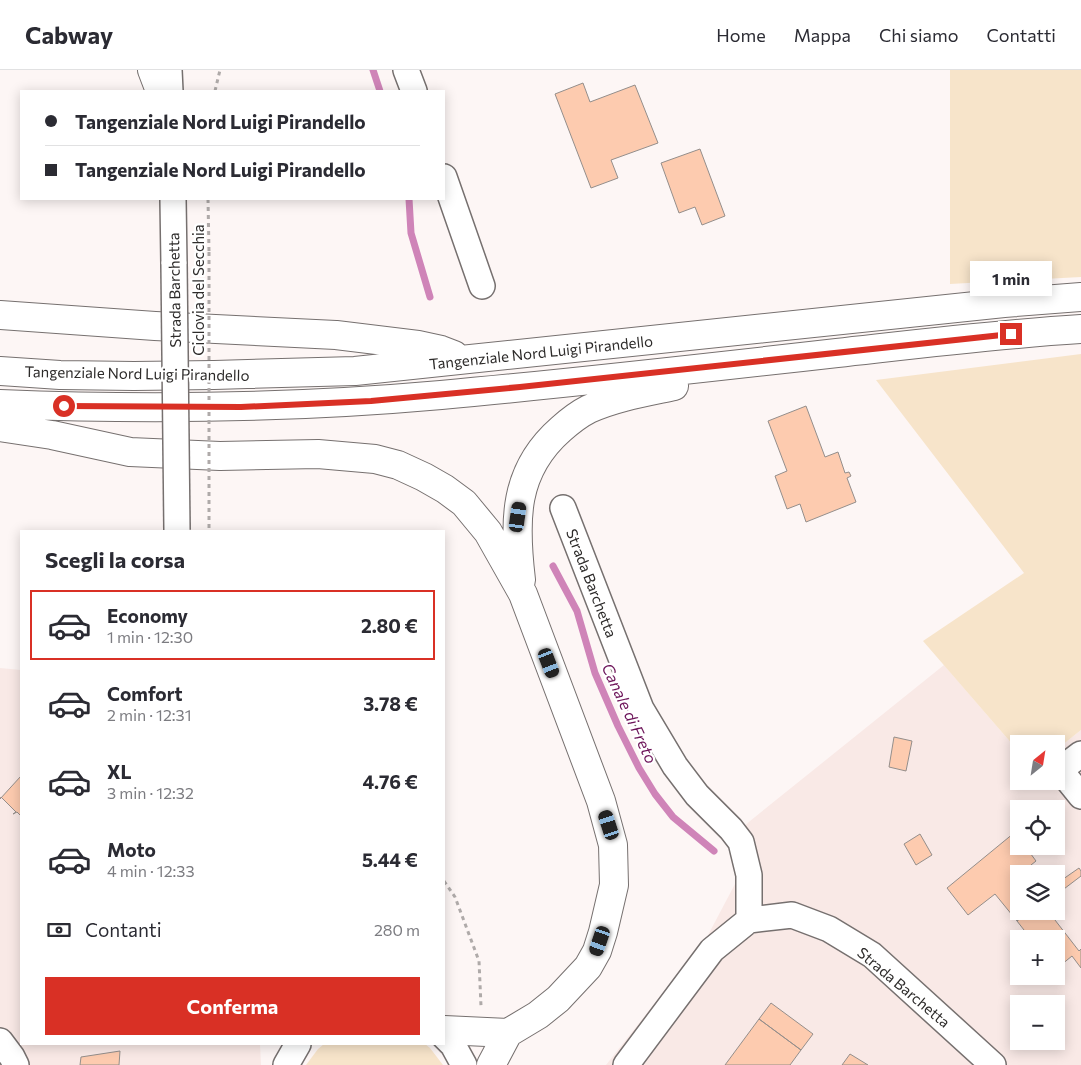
<!DOCTYPE html>
<html lang="it">
<meta charset="utf-8">
<style>
body{margin:0;font-family:Commissioner,sans-serif;background:#f7f7f7;color:#2b2b33;height:100vh;display:flex;flex-direction:column;font-size:19px;white-space:nowrap}
*{box-sizing:border-box;margin:0}
p{font-size:16px;color:#7c7c81}
.icon{flex:none;width:28px;height:28px;fill:none;stroke:currentColor;stroke-width:2;stroke-linecap:round;stroke-linejoin:round}
.map{position:relative;flex:1;overflow:hidden}
.sheet{position:absolute;left:20px;top:460px;width:425px;height:515px;display:flex;flex-direction:column;background:#fff;border-radius:0px;box-shadow:0 2px 12px #0003}
.sheet>*{flex:none}
.hud{position:absolute;left:20px;top:20px;width:425px;height:110px;border-radius:0px;box-shadow:0 2px 12px #0003;display:grid;align-content:center;height:110px;padding:0 25px;background:#fff}
.needle{width:32px;rotate:30deg}
.fabs{position:absolute;left:1010px;top:665px;display:grid;gap:10px}
.fabs a{display:grid;place-items:center;width:55px;height:55px;border-radius:0px;background:#fff;box-shadow:0 2px 12px #0003;font-size:25px}
.end{position:absolute;width:22px;height:22px;margin:-11px;border:6px solid #d93025;background:#fff;box-shadow:0 0 0 2px #fff}
.from{border-radius:50%}
.bubble{position:absolute;height:35px;border-radius:0px;background:#fff;box-shadow:0 2px 12px #0003;font-size:16px;font-weight:700;line-height:35px;text-align:center}
.car{position:absolute;width:15px;height:30px;margin:-15px -8px;border-radius:6px;box-shadow:0 0 4px 1px #0007;background:linear-gradient(#222 24%,#8ab4d8 0 40%,#222 0 76%,#8ab4d8 0 86%,#222 0)}
.hud b{display:flex;align-items:center;gap:18px;height:48px;font-size:19px}
.hud b+b{border-top:1px solid #e1e1e2}
.hud i{width:12px;height:12px;background:#2b2b33}
ul{padding:0;list-style:none}
li{display:flex;align-items:center;gap:15px;height:70px;margin:0 10px 8px;padding:0 15px;border:2px solid transparent;border-radius:0px}
li div{flex:1}
li b{display:block;font-size:19px}
li em{font-style:normal;font-weight:700}
li.current{border-color:#d93025}
li>.icon{width:45px;height:45px;stroke-width:1.5}
h2{padding:0 25px;font-size:22px;line-height:60px}
.pay{display:flex;align-items:center;gap:12px;height:55px;padding:0 25px;font-size:19px}
.pay p{margin-inline-start:auto}
.primary-button{display:flex;gap:10px;margin-top:auto;padding:10px 25px}
.primary-button a{flex:1;height:58px;border-radius:0px;background:#d93025;color:#fff;font-size:20px;font-weight:700;line-height:58px;text-align:center}
header{display:flex;align-items:center;gap:30px;box-sizing:border-box;height:70px;padding:0 25px;background:#fff;border-bottom:1px solid #e1e1e2}
header strong{font-size:24px}
nav{display:flex;gap:28px;margin-inline-start:auto;font-size:18px}
.map>svg:first-child{display:block}
.built{fill:#f9e9e6;fill-rule:evenodd}
.green{fill:#f7e4ca}
.lines{fill:none;stroke-linecap:round;stroke-linejoin:round}
.stream{stroke:#cf84b8;stroke-width:7}
.building{fill:#fdcbaf;stroke:#948e8b}
.minor-casing{stroke:#76706f;stroke-width:28}
.highway-casing{stroke:#76706f;stroke-width:30}
.path{stroke:#afaaa9;stroke-width:3;stroke-dasharray:4 4;stroke-linecap:butt}
.minor{stroke:#fff;stroke-width:25}
.highway{stroke:#fff;stroke-width:28}
.minor-bridge-casing{stroke:#76706f;stroke-width:28;stroke-linecap:butt}
.path-bridge{stroke:#afaaa9;stroke-width:3;stroke-dasharray:4 4;stroke-linecap:butt}
.minor-bridge{stroke:#fff;stroke-width:25}
.route{stroke:#d93025;stroke-width:6}
.labels{text-anchor:middle;dominant-baseline:central;stroke-width:4.5;stroke-linejoin:round;paint-order:stroke}
.street-label{font-size:15px;fill:#2d2b2a;stroke:#fff}
.water-label{font-size:16px;font-style:italic;fill:#6d1459;stroke:#fff}
</style>
<header>
<strong>Cabway</strong>
<nav><a>Home</a><a>Mappa</a><a>Chi siamo</a><a>Contatti</a></nav>
</header>
<div class="map">
<svg width="1081" height="995" viewBox="0 0 1081 995">
<rect width="100%" height="100%" fill="#fdf6f5"/>
<path class="built" d="M 944,595 L 1019,682 L 1019,711 L 1056,711 L 1056,680 L 1081,660 L 1081,995 L 606,995 L 707,867 L 735,814 L 737,791 L 728,771 L 750,751 ZM 1019,739 L 1056,739 L 1056,776 L 1019,776 ZM 1019,804 L 1056,804 L 1056,841 L 1019,841 ZM 1019,869 L 1056,869 L 1056,906 L 1019,906 ZM 1019,934 L 1056,934 L 1056,971 L 1019,971 Z
M 0,598 L 21,600 L 21,974 L 260,974 L 261,995 L 0,995 Z"/>
<path class="green" d="M 950,0 L 1081,0 L 1081,207 L 950,214 Z
M 1081,284 L 1081,660 L 1056,680 L 1056,674 L 1019,674 L 1019,682 L 923,571 L 1024,503 L 876,310 Z
M 324,974 L 425,974 L 430,978 L 443,995 L 306,995 L 318,979 Z"/>
<g class="lines">
<path class="stream" d="M 373,0 L 380,21
M 409,129 L 411,163 L 430,227
M 553,496 L 577,541 L 595,603 L 618,656 L 639,698 L 655,724 L 673,747 L 714,781"/>
</g>
<path class="building" d="M 583,13 L 590,32 L 635,15 L 658,73 L 611,90 L 618,108 L 591,118 L 555,24 Z
M 700,79 L 725,146 L 702,155 L 695,137 L 679,143 L 661,93 Z
M 806,336 L 825,387 L 838,382 L 845,403 L 849,402 L 851,406 L 847,408 L 856,432 L 806,452 L 800,434 L 787,439 L 775,406 L 787,401 L 768,351 Z
M 894,667 L 912,671 L 906,701 L 889,697 Z
M 21,706 L 21,746 L 17,742 L 13,744 L 16,742 L 1,727 L 0,729 Z
M 1014,763 L 1019,769 L 1019,776 L 1025,776 L 1036,791 L 1031,795 L 1038,804 L 1019,804 L 1019,841 L 1029,841 L 1017,851 L 995,824 L 968,845 L 947,818 Z
M 920,764 L 932,785 L 916,795 L 904,774 Z
M 1079,798 L 1081,801 L 1081,806 L 1056,825 L 1056,814 Z
M 1029,841 L 1048,841 L 1079,881 L 1081,879 L 1081,898 L 1072,886 L 1056,899 L 1056,869 L 1031,869 L 1017,851 Z
M 771,933 L 813,964 L 801,980 L 759,949 Z
M 759,949 L 801,980 L 790,995 L 725,995 Z
M 120,981 L 119,995 L 80,995 L 81,987 Z
M 850,984 L 868,995 L 842,995 Z"/>
<g class="lines">
<defs>
<path id="minor" d="M 169,0 L 170,21
M 406,0 L 414,21
M 444,107 L 482,216
M 173,129 L 174,194
M 563,438 L 641,639 L 675,696 L 697,725 L 731,759 L 741,772 L 749,805 L 749,850
M 1081,684 L 1060,700 L 1081,726
M 444,966 L 453,975 L 464,995
M 0,971 L 12,987 L 16,995
M 286,995 L 298,974
M 626,995 L 712,880 L 749,850 L 792,845 L 829,859 L 872,885 L 993,995"/>
<path id="highway" d="M 152,0 L 160,21
M 0,245 L 155,256 L 336,265 L 418,275 L 441,280 L 454,285
M 0,301 L 60,305 L 134,306 L 214,305 L 355,301 L 1004,233 L 1081,227
M 0,334 C 147,340 295,338 441,325 C 573,313 705,298 837,283 C 918,274 999,264 1081,259
M 0,357 L 52,365 L 130,382 L 220,386 L 318,384 L 375,389 L 398,395 L 424,407 L 445,419 L 464,433 L 488,462 L 523,524 L 601,731 L 613,775 L 614,815 L 603,862 L 597,881 L 588,897 L 558,929 L 538,945 L 508,963 L 491,995
M 521,510 C 514,451 513,401 561,359 C 570,351 579,344 589,339 C 616,327 646,322 674,316
M 444,960 L 508,963"/>
</defs>
<use href="#minor" class="minor-casing"/>
<use href="#highway" class="highway-casing"/>
<path class="path" d="M 215,21 L 220,0
M 208,129 L 209,182
M 444,811 L 455,827 L 479,891 L 481,936"/>
<use href="#minor" class="minor"/>
<use href="#highway" class="highway"/>
<defs>
<path id="minor-bridge" d="M 174,194 L 177,460"/>
</defs>
<use href="#minor-bridge" class="minor-bridge-casing"/>
<path class="path-bridge" d="M 209,182 L 209,461"/>
<use href="#minor-bridge" class="minor-bridge"/>
</g>
<g class="lines">
<path class="route" d="M 64,336 L 241,337 L 371,331 L 520,317 L 1011,264"/>
</g>
<g class="labels">
<g class="street-label">
<text transform="translate(174 220) rotate(-91)">Strada Barchetta</text>
<text transform="translate(198 220) rotate(-90)">Ciclovia del Secchia</text>
<text transform="translate(541 282) rotate(-6)">Tangenziale Nord Luigi Pirandello</text>
<text transform="translate(137 303) rotate(1)">Tangenziale Nord Luigi Pirandello</text>
<text transform="translate(592 513) rotate(69)">Strada Barchetta</text>
<text transform="translate(904 917) rotate(40)">Strada Barchetta</text>
</g>
<g class="water-label">
<text transform="translate(630 643) rotate(65)">Canale di Freto</text>
</g>
</g>
</svg>
<div class="fabs">
<a><svg class="needle" viewBox="-14 -14 28 28"><path d="M0-13l5 13h-10z" fill="#e53935"/><path d="M0 13l5-13h-10z" fill="#7c7c81"/></svg></a>
<a><svg class="icon" aria-label="locate" viewBox="0 0 24 24"><circle cx="12" cy="12" r="6"/><path d="M12 2v4M12 18v4M2 12h4M18 12h4"/></svg></a>
<a><svg class="icon" aria-label="layers" viewBox="0 0 24 24"><path d="M12 4l9 5-9 5-9-5zM3 14l9 5 9-5"/></svg></a>
<a>+</a>
<a>−</a>
</div>
<i class="end from" style="left:64px;top:336px"></i>
<i class="end" style="left:1011px;top:264px"></i>
<div class="bubble" style="left:970px;top:191px;width:82px">1 min</div>
<i class="car" style="left:518px;top:447px;rotate:8deg"></i>
<i class="car" style="left:549px;top:593px;rotate:159deg"></i>
<i class="car" style="left:609px;top:755px;rotate:342deg"></i>
<i class="car" style="left:600px;top:871px;rotate:199deg"></i>
<div class="hud">
<b><i class="from"></i>Tangenziale Nord Luigi Pirandello</b>
<b><i></i>Tangenziale Nord Luigi Pirandello</b>
</div>
<section class="sheet">
<h2>Scegli la corsa</h2>
<ul>
<li class="current"><svg class="icon" aria-label="car" viewBox="0 0 24 24"><path d="M5 17H2v-5l4-1 3-4h7l3 4 3 1v5h-3M9 17h6M6 11h13"/><circle cx="7" cy="17" r="2"/><circle cx="17" cy="17" r="2"/></svg><div><b>Economy</b><p>1 min · 12:30</p></div><em>2.80 €</em></li>
<li><svg class="icon" aria-label="car" viewBox="0 0 24 24"><path d="M5 17H2v-5l4-1 3-4h7l3 4 3 1v5h-3M9 17h6M6 11h13"/><circle cx="7" cy="17" r="2"/><circle cx="17" cy="17" r="2"/></svg><div><b>Comfort</b><p>2 min · 12:31</p></div><em>3.78 €</em></li>
<li><svg class="icon" aria-label="car" viewBox="0 0 24 24"><path d="M5 17H2v-5l4-1 3-4h7l3 4 3 1v5h-3M9 17h6M6 11h13"/><circle cx="7" cy="17" r="2"/><circle cx="17" cy="17" r="2"/></svg><div><b>XL</b><p>3 min · 12:32</p></div><em>4.76 €</em></li>
<li><svg class="icon" aria-label="car" viewBox="0 0 24 24"><path d="M5 17H2v-5l4-1 3-4h7l3 4 3 1v5h-3M9 17h6M6 11h13"/><circle cx="7" cy="17" r="2"/><circle cx="17" cy="17" r="2"/></svg><div><b>Moto</b><p>4 min · 12:33</p></div><em>5.44 €</em></li>
</ul>
<div class="pay"><svg class="icon" aria-label="cash" viewBox="0 0 24 24"><path d="M3 7h18v10H3z"/><circle cx="12" cy="12" r="2"/></svg>Contanti<p>280 m</p></div>
<div class="primary-button"><a>Conferma</a></div>
</section>
</div>
